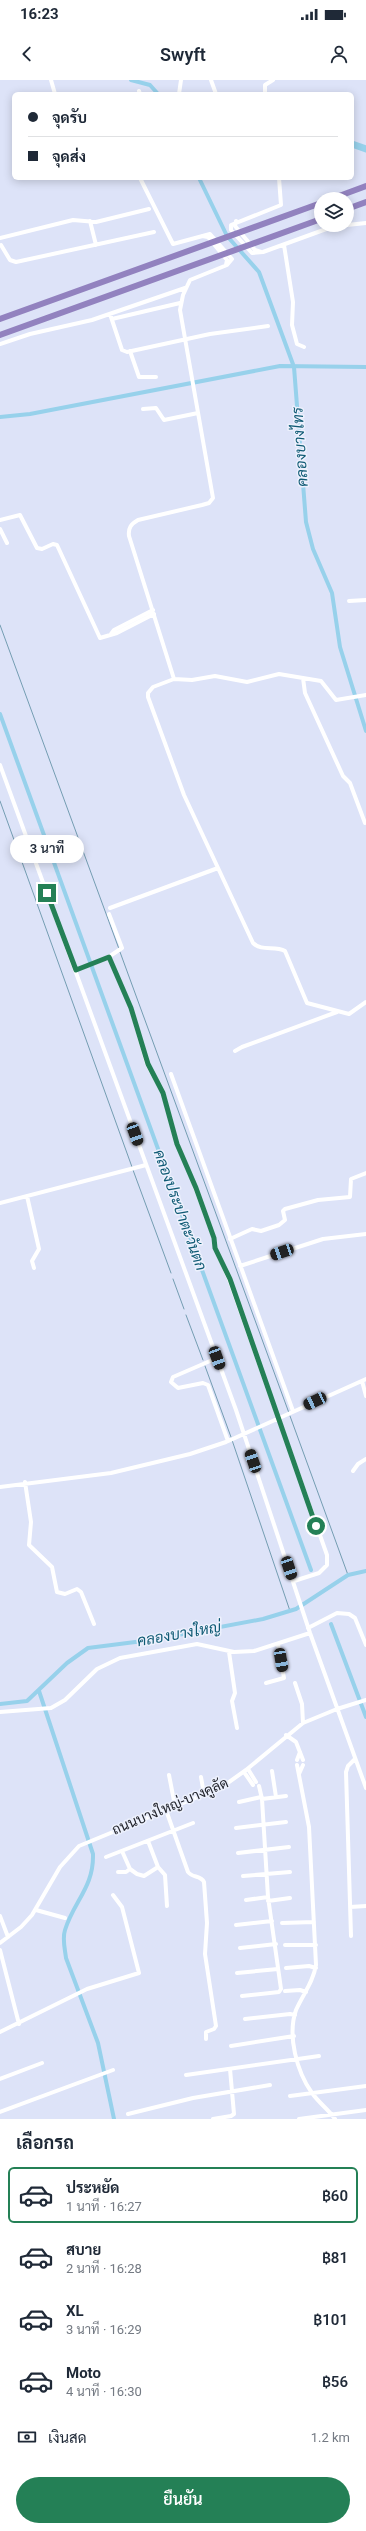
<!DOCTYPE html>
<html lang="th">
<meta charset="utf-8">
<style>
body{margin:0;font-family:Roboto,Sarabun,sans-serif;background:#f6f6f7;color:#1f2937;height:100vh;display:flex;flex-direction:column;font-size:15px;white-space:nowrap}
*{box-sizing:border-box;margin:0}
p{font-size:13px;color:#747a83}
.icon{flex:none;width:22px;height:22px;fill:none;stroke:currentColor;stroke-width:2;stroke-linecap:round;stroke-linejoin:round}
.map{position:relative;height:2039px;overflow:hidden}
.details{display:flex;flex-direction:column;background:#fff;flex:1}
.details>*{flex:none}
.hud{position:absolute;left:12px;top:12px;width:342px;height:88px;border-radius:6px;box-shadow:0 2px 10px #0003;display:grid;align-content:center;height:88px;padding:0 16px;background:#fff}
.buttons{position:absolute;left:314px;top:112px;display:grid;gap:8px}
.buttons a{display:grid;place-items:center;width:40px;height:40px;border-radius:50%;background:#fff;box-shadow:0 2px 10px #0003;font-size:20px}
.end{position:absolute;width:18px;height:18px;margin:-9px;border:5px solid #248056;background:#fff;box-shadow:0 0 0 2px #fff}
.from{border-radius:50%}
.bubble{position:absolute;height:28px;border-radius:14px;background:#fff;box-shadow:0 2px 10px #0003;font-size:13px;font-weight:600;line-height:28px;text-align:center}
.car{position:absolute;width:12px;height:24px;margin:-12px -6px;border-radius:5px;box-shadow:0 0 3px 1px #0007;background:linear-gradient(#222 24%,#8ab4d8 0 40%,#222 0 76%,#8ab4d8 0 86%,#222 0)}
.hud b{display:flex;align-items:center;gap:14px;height:38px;font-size:15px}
.hud b+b{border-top:1px solid #e0e1e3}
.hud i{width:10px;height:10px;background:#1f2937}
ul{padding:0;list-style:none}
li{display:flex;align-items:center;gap:12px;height:56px;margin:0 8px 6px;padding:0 8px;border:2px solid transparent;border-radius:6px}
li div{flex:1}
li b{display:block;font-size:15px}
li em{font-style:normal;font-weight:600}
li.active{border-color:#248056}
li>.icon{width:36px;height:36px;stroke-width:1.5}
h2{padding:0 16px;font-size:18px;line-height:48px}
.pay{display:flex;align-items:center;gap:10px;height:44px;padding:0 16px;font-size:15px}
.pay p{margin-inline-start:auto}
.primary-button{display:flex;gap:8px;margin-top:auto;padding:8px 16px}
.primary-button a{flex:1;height:46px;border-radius:24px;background:#248056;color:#fff;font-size:16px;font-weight:600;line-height:46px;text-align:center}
.status{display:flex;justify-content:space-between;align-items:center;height:28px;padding:0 20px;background:#fff;direction:ltr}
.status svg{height:11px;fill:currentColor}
header{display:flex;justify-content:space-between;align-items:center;height:52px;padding:0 16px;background:#fff;font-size:18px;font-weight:600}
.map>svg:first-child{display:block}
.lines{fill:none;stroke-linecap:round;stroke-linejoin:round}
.stream{stroke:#749db2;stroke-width:1}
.canal{stroke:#97d1eb;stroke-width:4}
.river{stroke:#97d1eb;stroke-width:7}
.minor{stroke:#fff;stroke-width:4}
.highway{stroke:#9282bf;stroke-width:6}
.route{stroke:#248056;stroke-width:5}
.labels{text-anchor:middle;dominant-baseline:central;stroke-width:3;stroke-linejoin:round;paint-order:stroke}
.street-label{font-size:14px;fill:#23252d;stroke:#edf1fd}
.water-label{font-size:15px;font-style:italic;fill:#0f5a74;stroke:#edf1fd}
</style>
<div class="status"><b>16:23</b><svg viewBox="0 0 49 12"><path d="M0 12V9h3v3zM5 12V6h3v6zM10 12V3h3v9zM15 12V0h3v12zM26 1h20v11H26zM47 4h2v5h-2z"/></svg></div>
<header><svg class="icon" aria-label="back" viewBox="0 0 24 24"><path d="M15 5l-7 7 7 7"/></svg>Swyft<svg class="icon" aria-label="person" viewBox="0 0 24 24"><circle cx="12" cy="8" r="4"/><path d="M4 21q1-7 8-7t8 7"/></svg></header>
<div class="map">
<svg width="366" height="2039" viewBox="0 0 366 2039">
<rect width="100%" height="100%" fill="#dde3f8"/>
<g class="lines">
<path class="stream" d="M 0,545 L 119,869
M 0,721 L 132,1087
M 120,872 L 289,1333
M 133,1090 L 171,1193
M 173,1199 L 184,1229
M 186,1235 L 203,1280
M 205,1286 L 231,1357
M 290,1336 L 348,1495
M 232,1360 L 290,1531"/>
<path class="canal" d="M 131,0 L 150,5 L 158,14
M 199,98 L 227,156 L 259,192 L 294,287 L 306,442 L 313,469 L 332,513 L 340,567 L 366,651
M 0,337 L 30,334 L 280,286 L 366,287
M 0,634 L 311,1490
M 331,1544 L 366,1637
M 39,1611 L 93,1774 C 94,1807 74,1821 65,1850 C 62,1859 65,1869 66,1878 L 98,1963 L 114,2039
M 0,1624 L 27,1621 L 67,1583 L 88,1568 L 151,1560 L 263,1539 L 296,1529 L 348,1495 L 366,1491"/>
<path class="river" d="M 352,64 L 366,69"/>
<path class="minor" d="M 51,0 L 55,14
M 211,0 L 216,14
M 139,11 L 140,14
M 179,14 L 181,0
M 265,14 L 265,5 L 273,0
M 140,98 L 173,164 L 210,154 L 232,179 L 227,185 L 190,200 L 183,215 L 180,230 L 213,418 L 209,423 L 202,425 L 138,440 C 131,444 128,448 129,456 L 174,599
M 279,98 L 281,125 L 231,145 L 231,150 L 252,173 L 263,172 L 329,148 L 346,145
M 90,141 L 96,165
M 236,141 L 235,146 L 255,170 L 261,172
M 347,145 L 366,143
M 202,156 L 208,157 L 227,180 L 226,185
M 0,158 L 73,140 L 96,142 L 149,129
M 1,165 L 10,180 L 16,182 L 154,152
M 284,165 L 293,222 L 292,245 L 297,264 L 304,267
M 110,234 L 122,270 L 127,272 L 210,254 L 268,246
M 112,239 L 180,223
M 0,264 L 30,254 L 92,240 L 185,208
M 130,271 L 139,297 L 156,297
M 143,329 L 156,328 L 164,340 L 198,333
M 0,440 L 20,435 L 37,468 L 42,469 L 53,464 L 57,465 L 100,558 L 117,553 L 154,534
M 0,449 L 7,463
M 349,521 L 366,520
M 111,554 L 114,550 L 153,530
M 303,598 L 305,613 L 343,696 L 350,703 L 365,743
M 366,615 L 336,620 L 321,601 L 279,594 L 247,602 L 215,596 L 192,600 L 174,599 L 153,607 L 148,613 L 148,617 L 184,715 L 253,863 C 262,872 275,865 285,871 L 307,923 L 349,934 L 366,922
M 0,685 L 236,1330 L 310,1553 L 366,1708
M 110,828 L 218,788
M 109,877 L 131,928 L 147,984 L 163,1013 L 177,1064 L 192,1099 L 214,1158 L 215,1168 L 229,1199 L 327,1475 L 327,1485 L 319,1493 L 294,1501
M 76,890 L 107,878 L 122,868 L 109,834
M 235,971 L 242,967 L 337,932
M 171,994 L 293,1331
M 27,1116 L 39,1169 L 32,1181 L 34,1188
M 0,1123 L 146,1085
M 230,1159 L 252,1149 L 261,1151 L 279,1145 L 285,1140 L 283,1131 L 285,1129 L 318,1120 L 350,1117 L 351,1099 L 366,1093
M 240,1186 L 323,1159 L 366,1154
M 217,1278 L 173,1297 L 171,1302 L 178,1308 L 203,1303 L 208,1305 L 228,1361
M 362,1301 L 366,1316
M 353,1391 L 358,1384 L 366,1379
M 25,1402 L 31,1442 L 29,1465 L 52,1487 L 57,1512 L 65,1514 L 77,1509 L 81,1512 L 94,1544
M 0,1407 L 111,1393 L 190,1374 L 226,1362 L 366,1299
M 308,1548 L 337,1533 L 349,1534 L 355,1538 L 366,1565
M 229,1572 L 235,1613 L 232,1621 L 237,1648
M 266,1603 L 284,1598 L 278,1564
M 295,1603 L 302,1624 L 303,1643
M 0,1632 L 51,1628 L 65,1620 L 97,1589 L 120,1578 L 197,1564 L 234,1572 L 254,1571 L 310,1553
M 286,1655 L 296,1662 L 303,1680
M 297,1680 L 300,1672
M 297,1685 L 309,1747 L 316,1885 C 313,1903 303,1914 296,1930 C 287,1956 297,1992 312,2013 C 319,2023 328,2029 335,2039
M 248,1689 L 256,1702
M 272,1691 L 276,1717
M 244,1692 L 253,1705
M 299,1694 L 303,1685
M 169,1695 L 175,1726
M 201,1697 L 204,1714
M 262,1719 L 286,1716
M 239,1722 L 261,1717
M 166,1730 L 188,1792 C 192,1798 201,1795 204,1802 L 207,1843 L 205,1874 L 216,1946 L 214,1949 L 206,1952 L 206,1959
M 236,1748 L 286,1742
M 148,1761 L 158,1787 L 165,1795 L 167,1826
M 238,1773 L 289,1767
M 106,1777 L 193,1743
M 130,1789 L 137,1794 L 144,1796 L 158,1787
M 118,1792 L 126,1792 L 130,1789 L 122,1771
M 243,1796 L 290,1792
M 246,1820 L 268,1817
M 268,1821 L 290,1818
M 350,1827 L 366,1826
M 36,1830 L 65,1838
M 0,1836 L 8,1857
M 282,1843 L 314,1842
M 236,1845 L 272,1841
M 351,1856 L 346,1692 L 348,1686 L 355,1679
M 0,1863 L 21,1847 L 32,1835 L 60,1787 L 79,1766 L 222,1707 L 246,1690 L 303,1643 L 337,1629 L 366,1620
M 285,1865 L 316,1865
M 240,1868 L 276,1864
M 0,1870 L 19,1944
M 286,1888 L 309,1886 L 316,1888
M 237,1893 L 278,1889
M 285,1911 L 300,1910 L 306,1912
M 242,1916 L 279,1912 L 281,1909 L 268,1817 L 262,1719 L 259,1706
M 245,1939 L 290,1934 L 295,1935
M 0,1952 L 87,1909 L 139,1893 L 122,1827 L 113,1815
M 231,1966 L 294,1956
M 186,1995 L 319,1976
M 0,1999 L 42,1983
M 290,2016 L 366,2006
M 0,2032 L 113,1990
M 128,2034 L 193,2018 L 270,2005
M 213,2039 L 231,2036 L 234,2034 L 230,1989
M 299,2039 L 366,2030"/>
<path class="highway" d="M 331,119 L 366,106
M 347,129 L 366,122
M 0,239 L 321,123
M 0,255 L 321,139"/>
</g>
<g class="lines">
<path class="route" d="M 47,813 L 76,890 L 109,877 L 131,928 L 148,984 L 163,1013 L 177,1064 L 196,1108 L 214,1158 L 215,1168 L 230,1199 L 316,1446"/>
</g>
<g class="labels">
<g class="street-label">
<text transform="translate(170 1726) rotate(-23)">ถนนบางใหญ่-บางคูลัด</text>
</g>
<g class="water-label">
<text transform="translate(300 367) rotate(-94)">คลองบางไทร</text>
<text transform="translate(180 1130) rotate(70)">คลองประปาตะวันตก</text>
<text transform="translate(179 1554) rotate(-10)">คลองบางใหญ่</text>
</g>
</g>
</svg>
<div class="buttons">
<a><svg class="icon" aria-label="layers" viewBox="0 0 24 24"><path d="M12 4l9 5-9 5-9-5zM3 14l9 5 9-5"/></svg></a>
</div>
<i class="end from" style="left:316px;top:1446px"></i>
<i class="end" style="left:47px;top:813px"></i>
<div class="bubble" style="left:10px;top:755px;width:74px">3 นาที</div>
<i class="car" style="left:135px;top:1054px;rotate:160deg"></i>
<i class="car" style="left:282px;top:1172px;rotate:251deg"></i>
<i class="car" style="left:217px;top:1278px;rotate:160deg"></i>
<i class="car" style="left:315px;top:1321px;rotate:245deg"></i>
<i class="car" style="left:253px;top:1381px;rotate:341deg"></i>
<i class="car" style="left:289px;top:1488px;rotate:162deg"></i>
<i class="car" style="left:281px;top:1580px;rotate:170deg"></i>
<div class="hud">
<b><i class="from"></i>จุดรับ</b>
<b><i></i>จุดส่ง</b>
</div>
</div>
<section class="details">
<h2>เลือกรถ</h2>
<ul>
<li class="active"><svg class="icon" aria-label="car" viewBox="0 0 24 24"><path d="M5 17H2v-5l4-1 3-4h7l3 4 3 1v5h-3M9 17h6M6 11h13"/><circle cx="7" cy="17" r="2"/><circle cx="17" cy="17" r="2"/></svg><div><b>ประหยัด</b><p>1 นาที · 16:27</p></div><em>฿60</em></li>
<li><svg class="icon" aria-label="car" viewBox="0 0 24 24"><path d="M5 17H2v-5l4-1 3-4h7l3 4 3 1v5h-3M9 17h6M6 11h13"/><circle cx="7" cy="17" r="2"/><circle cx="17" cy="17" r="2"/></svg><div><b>สบาย</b><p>2 นาที · 16:28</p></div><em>฿81</em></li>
<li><svg class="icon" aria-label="car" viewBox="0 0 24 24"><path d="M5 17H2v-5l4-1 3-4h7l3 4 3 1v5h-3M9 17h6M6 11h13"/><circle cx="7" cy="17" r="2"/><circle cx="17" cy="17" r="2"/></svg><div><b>XL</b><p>3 นาที · 16:29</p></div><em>฿101</em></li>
<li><svg class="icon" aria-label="car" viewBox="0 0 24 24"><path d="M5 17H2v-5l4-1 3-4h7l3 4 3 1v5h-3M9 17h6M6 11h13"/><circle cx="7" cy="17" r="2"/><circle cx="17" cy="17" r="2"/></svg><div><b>Moto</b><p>4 นาที · 16:30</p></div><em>฿56</em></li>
</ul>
<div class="pay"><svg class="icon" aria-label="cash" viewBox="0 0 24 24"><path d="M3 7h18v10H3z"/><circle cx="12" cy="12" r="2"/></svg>เงินสด<p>1.2 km</p></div>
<div class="primary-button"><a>ยืนยัน</a></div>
</section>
